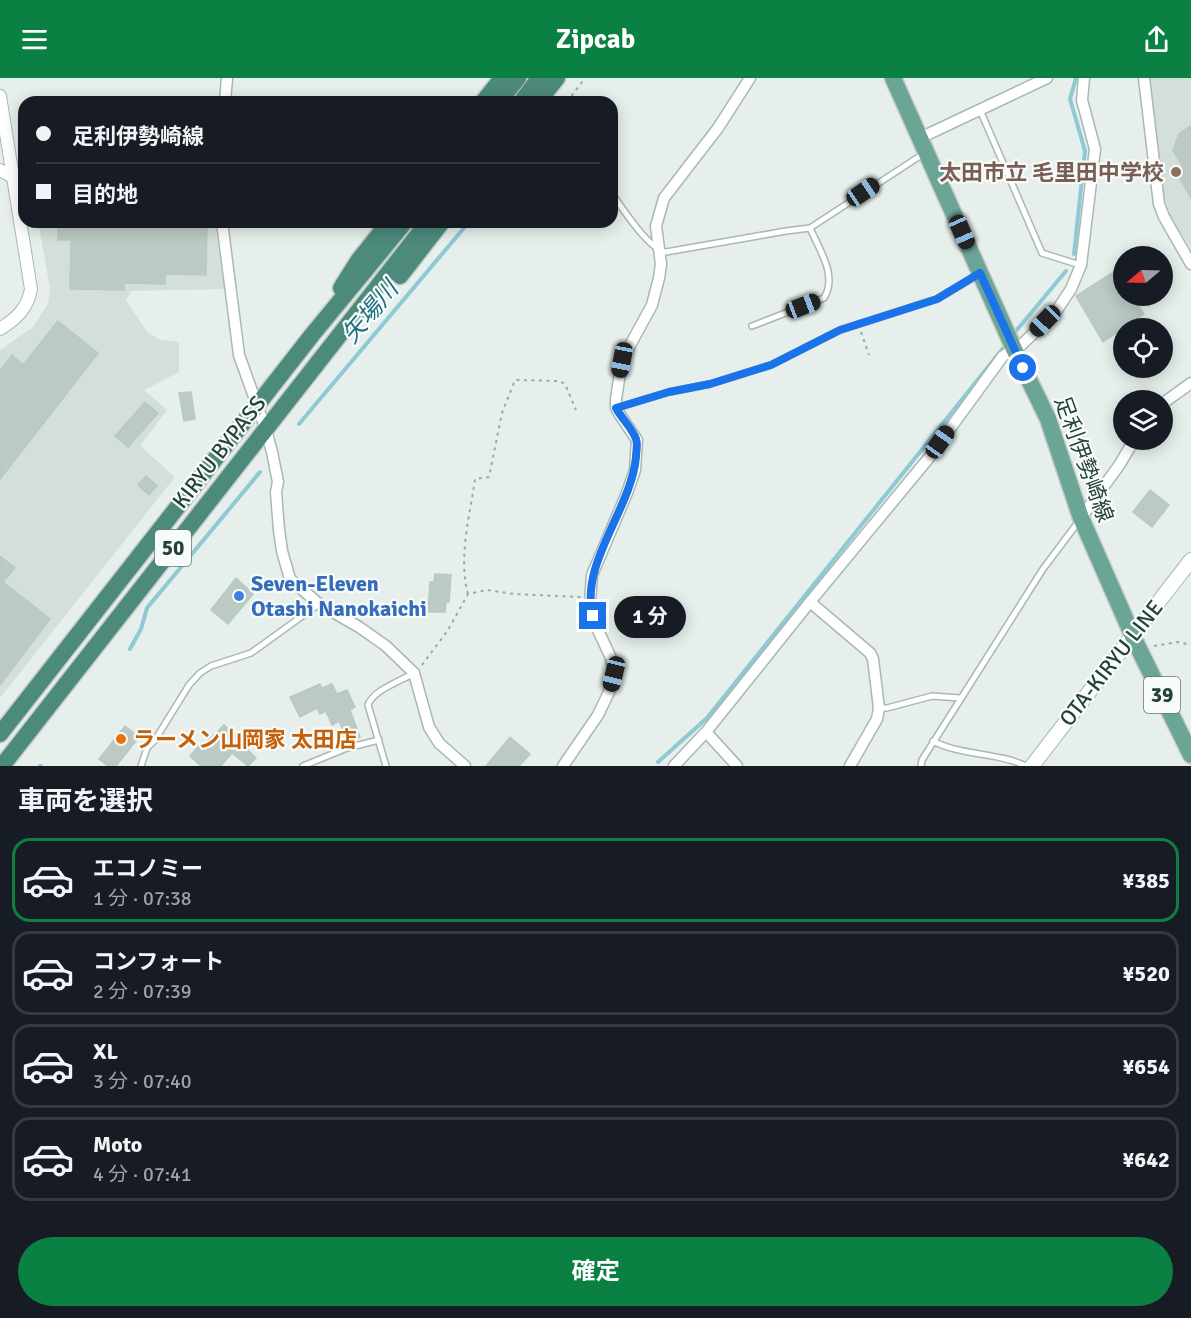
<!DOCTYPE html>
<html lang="ja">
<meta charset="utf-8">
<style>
body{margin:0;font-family:Signika,"Noto Sans JP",sans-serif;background:#20242c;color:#f1f3f6;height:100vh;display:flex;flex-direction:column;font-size:22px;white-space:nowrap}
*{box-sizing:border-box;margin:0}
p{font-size:20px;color:#9ea1a6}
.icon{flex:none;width:33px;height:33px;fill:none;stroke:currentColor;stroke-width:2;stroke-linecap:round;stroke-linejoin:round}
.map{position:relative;height:688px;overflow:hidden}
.drawer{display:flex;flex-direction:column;background:#171b24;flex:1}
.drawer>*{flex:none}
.guide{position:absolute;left:18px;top:18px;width:600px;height:132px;border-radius:18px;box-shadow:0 3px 15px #0003;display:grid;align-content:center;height:132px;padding:0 18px;background:#171b24}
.needle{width:39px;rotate:251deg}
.buttons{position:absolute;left:1113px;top:168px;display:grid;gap:12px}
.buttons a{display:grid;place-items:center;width:60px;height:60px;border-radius:50%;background:#171b24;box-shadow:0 3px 15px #0003;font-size:30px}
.end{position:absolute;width:27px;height:27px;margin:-14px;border:8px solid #1a73e8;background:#fff;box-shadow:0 0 0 3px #fff}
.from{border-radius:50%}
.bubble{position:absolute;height:42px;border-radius:21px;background:#171b24;box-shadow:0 3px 15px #0003;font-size:20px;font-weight:700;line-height:42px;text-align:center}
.car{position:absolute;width:18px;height:36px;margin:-18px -9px;border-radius:8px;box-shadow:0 0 4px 2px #0007;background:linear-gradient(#222 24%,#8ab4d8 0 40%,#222 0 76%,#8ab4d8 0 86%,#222 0)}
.guide b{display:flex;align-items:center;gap:21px;height:57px;font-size:22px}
.guide b+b{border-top:2px solid #363941}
.guide i{width:15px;height:15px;background:#f1f3f6}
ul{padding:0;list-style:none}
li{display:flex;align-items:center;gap:18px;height:84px;margin:0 12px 9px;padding:0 6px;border:3px solid #363941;border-radius:18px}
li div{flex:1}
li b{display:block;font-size:22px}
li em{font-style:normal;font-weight:700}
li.active{border-color:#0b8043}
li>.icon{width:54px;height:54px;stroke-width:1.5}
h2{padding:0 18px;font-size:27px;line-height:72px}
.cta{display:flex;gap:12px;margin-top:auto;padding:12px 18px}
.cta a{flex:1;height:69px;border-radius:36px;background:#0b8043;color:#fff;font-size:24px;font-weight:700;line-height:69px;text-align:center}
header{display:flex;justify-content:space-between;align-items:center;height:78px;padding:0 18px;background:#0b8043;color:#fff;font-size:27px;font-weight:700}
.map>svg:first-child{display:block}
.built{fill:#d4dfda}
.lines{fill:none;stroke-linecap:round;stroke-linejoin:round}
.stream{stroke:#8ec9d4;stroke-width:4}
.building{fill:#bbcac4;stroke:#b8c9c2;stroke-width:1.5}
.service-casing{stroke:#a8b8b2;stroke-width:8}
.minor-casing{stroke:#a8b8b2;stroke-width:13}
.tertiary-casing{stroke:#a8b8b2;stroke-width:14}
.secondary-casing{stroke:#a4bbb3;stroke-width:16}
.primary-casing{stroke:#c2cac8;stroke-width:19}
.trunk-casing{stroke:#c2cac8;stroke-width:19}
.path{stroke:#86b3a5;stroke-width:2;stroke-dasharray:3 4.5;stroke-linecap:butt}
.service{stroke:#fff;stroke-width:5}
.minor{stroke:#fff;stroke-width:10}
.tertiary{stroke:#fff;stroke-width:12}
.secondary{stroke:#fff;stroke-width:14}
.primary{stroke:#6aa596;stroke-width:16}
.trunk{stroke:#4c8a7c;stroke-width:16}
.route{stroke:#1a73e8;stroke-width:8}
.education-dot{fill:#8d6e63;stroke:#f7fbf9;stroke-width:2}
.shop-dot{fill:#3f7fe0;stroke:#f7fbf9;stroke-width:2}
.food-dot{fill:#e8710a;stroke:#f7fbf9;stroke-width:2}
.labels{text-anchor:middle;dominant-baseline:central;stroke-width:4.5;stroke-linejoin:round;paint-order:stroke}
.shield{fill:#f7fbf9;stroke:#637a73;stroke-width:1.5}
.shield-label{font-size:21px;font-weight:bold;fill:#24423a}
.education-label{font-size:22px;font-weight:bold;fill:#785e54;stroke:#f7fbf9;text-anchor:end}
.street-label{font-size:22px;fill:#24423a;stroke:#f7fbf9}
.shop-label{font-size:22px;font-weight:bold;fill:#366cbe;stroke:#f7fbf9;text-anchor:start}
.food-label{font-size:22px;font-weight:bold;fill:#c56008;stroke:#f7fbf9;text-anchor:start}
.water-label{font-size:24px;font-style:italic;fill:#1c6f80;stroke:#f7fbf9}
</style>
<header><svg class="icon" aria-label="menu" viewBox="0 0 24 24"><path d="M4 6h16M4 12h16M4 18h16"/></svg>Zipcab<svg class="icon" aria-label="share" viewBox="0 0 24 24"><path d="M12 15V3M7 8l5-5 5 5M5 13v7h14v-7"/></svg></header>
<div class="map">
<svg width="1191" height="688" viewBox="0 0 1191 688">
<rect width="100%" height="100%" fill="#e6efeb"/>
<path class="built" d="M 1150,0 L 1191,0 L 1191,171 L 1170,137 L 1162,111 Z
M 38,144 L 215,144 L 225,211 L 131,213 L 126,222 L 147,254 L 161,262 L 179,264 L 179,294 L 144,312 L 167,332 L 140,368 L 175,399 L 0,620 L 0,272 L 33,249 L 48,226 L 50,210 Z"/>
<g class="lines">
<path class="stream" d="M 1074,176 L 1085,73 L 1070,21 L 1076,0
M 1016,253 L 1066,193
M 299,346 L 469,144
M 130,571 L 141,551 L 147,530 L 260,394
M 658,684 L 707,640 L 1004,269
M 40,688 L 41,688"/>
</g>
<path class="building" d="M 1191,48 L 1191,120 L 1177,95 L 1184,91 L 1173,72 L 1179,56 Z
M 58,144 L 207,144 L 206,197 L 165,196 L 165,206 L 124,205 L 124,212 L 70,211 L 71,162 L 58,162 Z
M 1115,193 L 1124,206 L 1124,218 L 1132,218 L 1144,236 L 1103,264 L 1076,218 Z
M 58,243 L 98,275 L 0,401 L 0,293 L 12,277 L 23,287 Z
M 191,314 L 195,341 L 184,343 L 179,315 Z
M 145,324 L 158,335 L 128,369 L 115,358 Z
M 146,398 L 157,408 L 149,417 L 138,407 Z
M 1150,412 L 1169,427 L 1152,449 L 1133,434 Z
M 0,478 L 15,490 L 3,504 L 50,541 L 0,607 Z
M 435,496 L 451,497 L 449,524 L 446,524 L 445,534 L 428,534 L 430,504 L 434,504 Z
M 236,500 L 253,516 L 228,546 L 211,532 Z
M 320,606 L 322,610 L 332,606 L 337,616 L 347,612 L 355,629 L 350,632 L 360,659 L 348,664 L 339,643 L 332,647 L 326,633 L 320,636 L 317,630 L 300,639 L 290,619 Z
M 224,647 L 256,680 L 248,688 L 232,675 L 221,688 L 201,688 L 190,678 L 201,665 L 203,667 Z
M 125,648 L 139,659 L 116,688 L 108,688 L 99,681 Z
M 510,659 L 530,676 L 519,688 L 486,688 Z"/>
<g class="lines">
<defs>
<path id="service" d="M 980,32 L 1042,175 L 1080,187
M 612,116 C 624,132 648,171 666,174 L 786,153 L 810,150 L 923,76
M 752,248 L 824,220 C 838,198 819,171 810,150
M 616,330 L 669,314 L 710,306 L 771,287 L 840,252 L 937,221 L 979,196
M 879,630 L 887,630 L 932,618 L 960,620
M 933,663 C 961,678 997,674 1026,688
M 141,688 L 147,670 L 155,662 L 189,607 L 200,595 L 211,588 L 251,575 L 319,526
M 303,688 L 347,670 L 379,662
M 386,688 L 368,627 C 373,612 401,603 414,595
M 921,688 L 922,682 L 1043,491 L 1079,443"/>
<path id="minor" d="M 1144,0 L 1159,126 L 1164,139 L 1191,186
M 225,24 L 227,0
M 920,60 L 1047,0
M 222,144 L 239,277 L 266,352 L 272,374 L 278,404 L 276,414 L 279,452 L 282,473 L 290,501 L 319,526 L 359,549 L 386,568 L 414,595 L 429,649 L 439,665 L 465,688
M 1162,326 L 1191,305
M 1081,440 L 1120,386 L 1134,362
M 810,524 L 870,575 L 873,581 L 879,630 L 877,641 L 850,688
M 706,654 L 737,688
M 563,688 L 598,637 L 609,614 L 614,595 L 611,580 L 597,550 L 590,526 L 592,497 L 627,415 L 635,392 L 637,362 L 620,337 L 616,330 L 616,321 L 622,282 L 652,227 L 659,200 L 661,186 L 656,148 L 664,120 L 718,50 L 750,0
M 674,688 L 706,654 L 810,524 L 928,381 L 1003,278 L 1019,269 L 1034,255 L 1057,232 L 1071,211 L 1081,187 L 1095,71 L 1082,22 L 1084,0"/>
<path id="tertiary" d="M 0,18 L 31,211 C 28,230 16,241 0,251
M 0,92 L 13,99 L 24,97"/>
<path id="secondary" d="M 1032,688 L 1191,482"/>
<path id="primary" d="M 893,0 L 1014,271 L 1048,341 L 1081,440 L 1135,563 L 1191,677"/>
<path id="trunk" d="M 483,24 L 502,0
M 499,24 L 518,0
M 521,24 L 539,0
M 538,24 L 557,0
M 400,198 L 442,144
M 341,210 L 358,183 L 389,144
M 0,656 L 312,257 L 405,144
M 2,688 L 428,144"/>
</defs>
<use href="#service" class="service-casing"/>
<use href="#minor" class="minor-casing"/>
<use href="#tertiary" class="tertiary-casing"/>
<use href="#secondary" class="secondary-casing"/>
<use href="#primary" class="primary-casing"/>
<use href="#trunk" class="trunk-casing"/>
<path class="path" d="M 567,24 L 585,0
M 861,254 L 869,277
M 468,516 C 458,480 470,437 475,401 L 489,399 L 502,335 L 515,302 L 559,303 L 565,306 L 576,332
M 1154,568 L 1178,564 L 1191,567
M 422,587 L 448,552 L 468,516 L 487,512 L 514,516 L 581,519"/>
<use href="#service" class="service"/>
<use href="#minor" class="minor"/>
<use href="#tertiary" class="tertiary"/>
<use href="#secondary" class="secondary"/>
<use href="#primary" class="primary"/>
<use href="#trunk" class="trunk"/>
</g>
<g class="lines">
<path class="route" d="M 593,538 C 579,486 631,432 636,379 C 636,374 638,366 636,361 C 632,350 622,341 616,330 L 669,314 L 710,306 L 771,287 L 840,252 L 937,221 L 980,195 L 1023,290"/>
</g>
<circle class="education-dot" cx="1176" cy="94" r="6"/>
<circle class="shop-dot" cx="239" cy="518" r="6"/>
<circle class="food-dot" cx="121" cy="661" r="6"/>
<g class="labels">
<g class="shield">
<rect x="155" y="452" width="36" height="36" rx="4.5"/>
<rect x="1144" y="599" width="36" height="36" rx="4.5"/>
</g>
<g class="shield-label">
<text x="173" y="470">50</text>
<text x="1162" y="617">39</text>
</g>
<g class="education-label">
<text x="1164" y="94">太田市立 毛里田中学校</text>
</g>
<g class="street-label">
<text transform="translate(219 374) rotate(-52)">KIRYU BYPASS</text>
<text transform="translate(1084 381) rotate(70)">足利伊勢崎線</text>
<text transform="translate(1111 585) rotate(-52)">OTA-KIRYU LINE</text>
</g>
<g class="shop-label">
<text x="251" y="505">Seven-Eleven<tspan x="251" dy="25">Otashi Nanokaichi</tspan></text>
</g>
<g class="food-label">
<text x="133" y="661">ラーメン山岡家 太田店</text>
</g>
<g class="water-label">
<text transform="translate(370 234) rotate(-50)">矢場川</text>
</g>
</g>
</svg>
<div class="buttons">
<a><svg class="needle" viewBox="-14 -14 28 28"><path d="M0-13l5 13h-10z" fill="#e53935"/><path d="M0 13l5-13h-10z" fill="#9ea1a6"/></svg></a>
<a><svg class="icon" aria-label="locate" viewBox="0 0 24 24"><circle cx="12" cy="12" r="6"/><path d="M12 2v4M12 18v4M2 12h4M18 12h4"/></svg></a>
<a><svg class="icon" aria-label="layers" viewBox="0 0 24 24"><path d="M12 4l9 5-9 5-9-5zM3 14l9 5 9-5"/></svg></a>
</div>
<i class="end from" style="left:1023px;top:290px"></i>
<i class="end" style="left:593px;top:538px"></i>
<div class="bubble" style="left:614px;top:518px;width:72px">1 分</div>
<i class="car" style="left:863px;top:114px;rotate:56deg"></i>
<i class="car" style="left:962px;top:154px;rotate:156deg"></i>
<i class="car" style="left:803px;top:228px;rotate:69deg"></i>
<i class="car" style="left:1045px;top:243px;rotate:224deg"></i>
<i class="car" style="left:622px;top:282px;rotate:191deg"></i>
<i class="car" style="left:940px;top:364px;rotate:35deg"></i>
<i class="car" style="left:614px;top:596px;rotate:194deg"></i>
<div class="guide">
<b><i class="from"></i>足利伊勢崎線</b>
<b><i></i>目的地</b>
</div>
</div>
<section class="drawer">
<h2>車両を選択</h2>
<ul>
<li class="active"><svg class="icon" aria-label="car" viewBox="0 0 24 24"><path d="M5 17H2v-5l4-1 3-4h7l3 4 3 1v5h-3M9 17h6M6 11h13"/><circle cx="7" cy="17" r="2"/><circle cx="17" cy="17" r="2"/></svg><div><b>エコノミー</b><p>1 分 · 07:38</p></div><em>¥385</em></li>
<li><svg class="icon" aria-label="car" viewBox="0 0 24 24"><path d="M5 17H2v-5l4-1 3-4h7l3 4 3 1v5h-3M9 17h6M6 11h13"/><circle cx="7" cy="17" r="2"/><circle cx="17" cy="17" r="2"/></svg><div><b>コンフォート</b><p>2 分 · 07:39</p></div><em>¥520</em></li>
<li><svg class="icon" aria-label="car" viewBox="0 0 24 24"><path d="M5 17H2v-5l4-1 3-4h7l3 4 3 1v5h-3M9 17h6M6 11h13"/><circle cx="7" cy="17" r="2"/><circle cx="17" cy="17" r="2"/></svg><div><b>XL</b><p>3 分 · 07:40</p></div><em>¥654</em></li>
<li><svg class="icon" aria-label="car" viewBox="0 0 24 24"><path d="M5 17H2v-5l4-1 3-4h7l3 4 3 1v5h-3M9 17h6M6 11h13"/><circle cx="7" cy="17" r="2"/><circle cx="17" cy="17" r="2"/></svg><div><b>Moto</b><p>4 分 · 07:41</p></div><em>¥642</em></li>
</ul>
<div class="cta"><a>確定</a></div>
</section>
